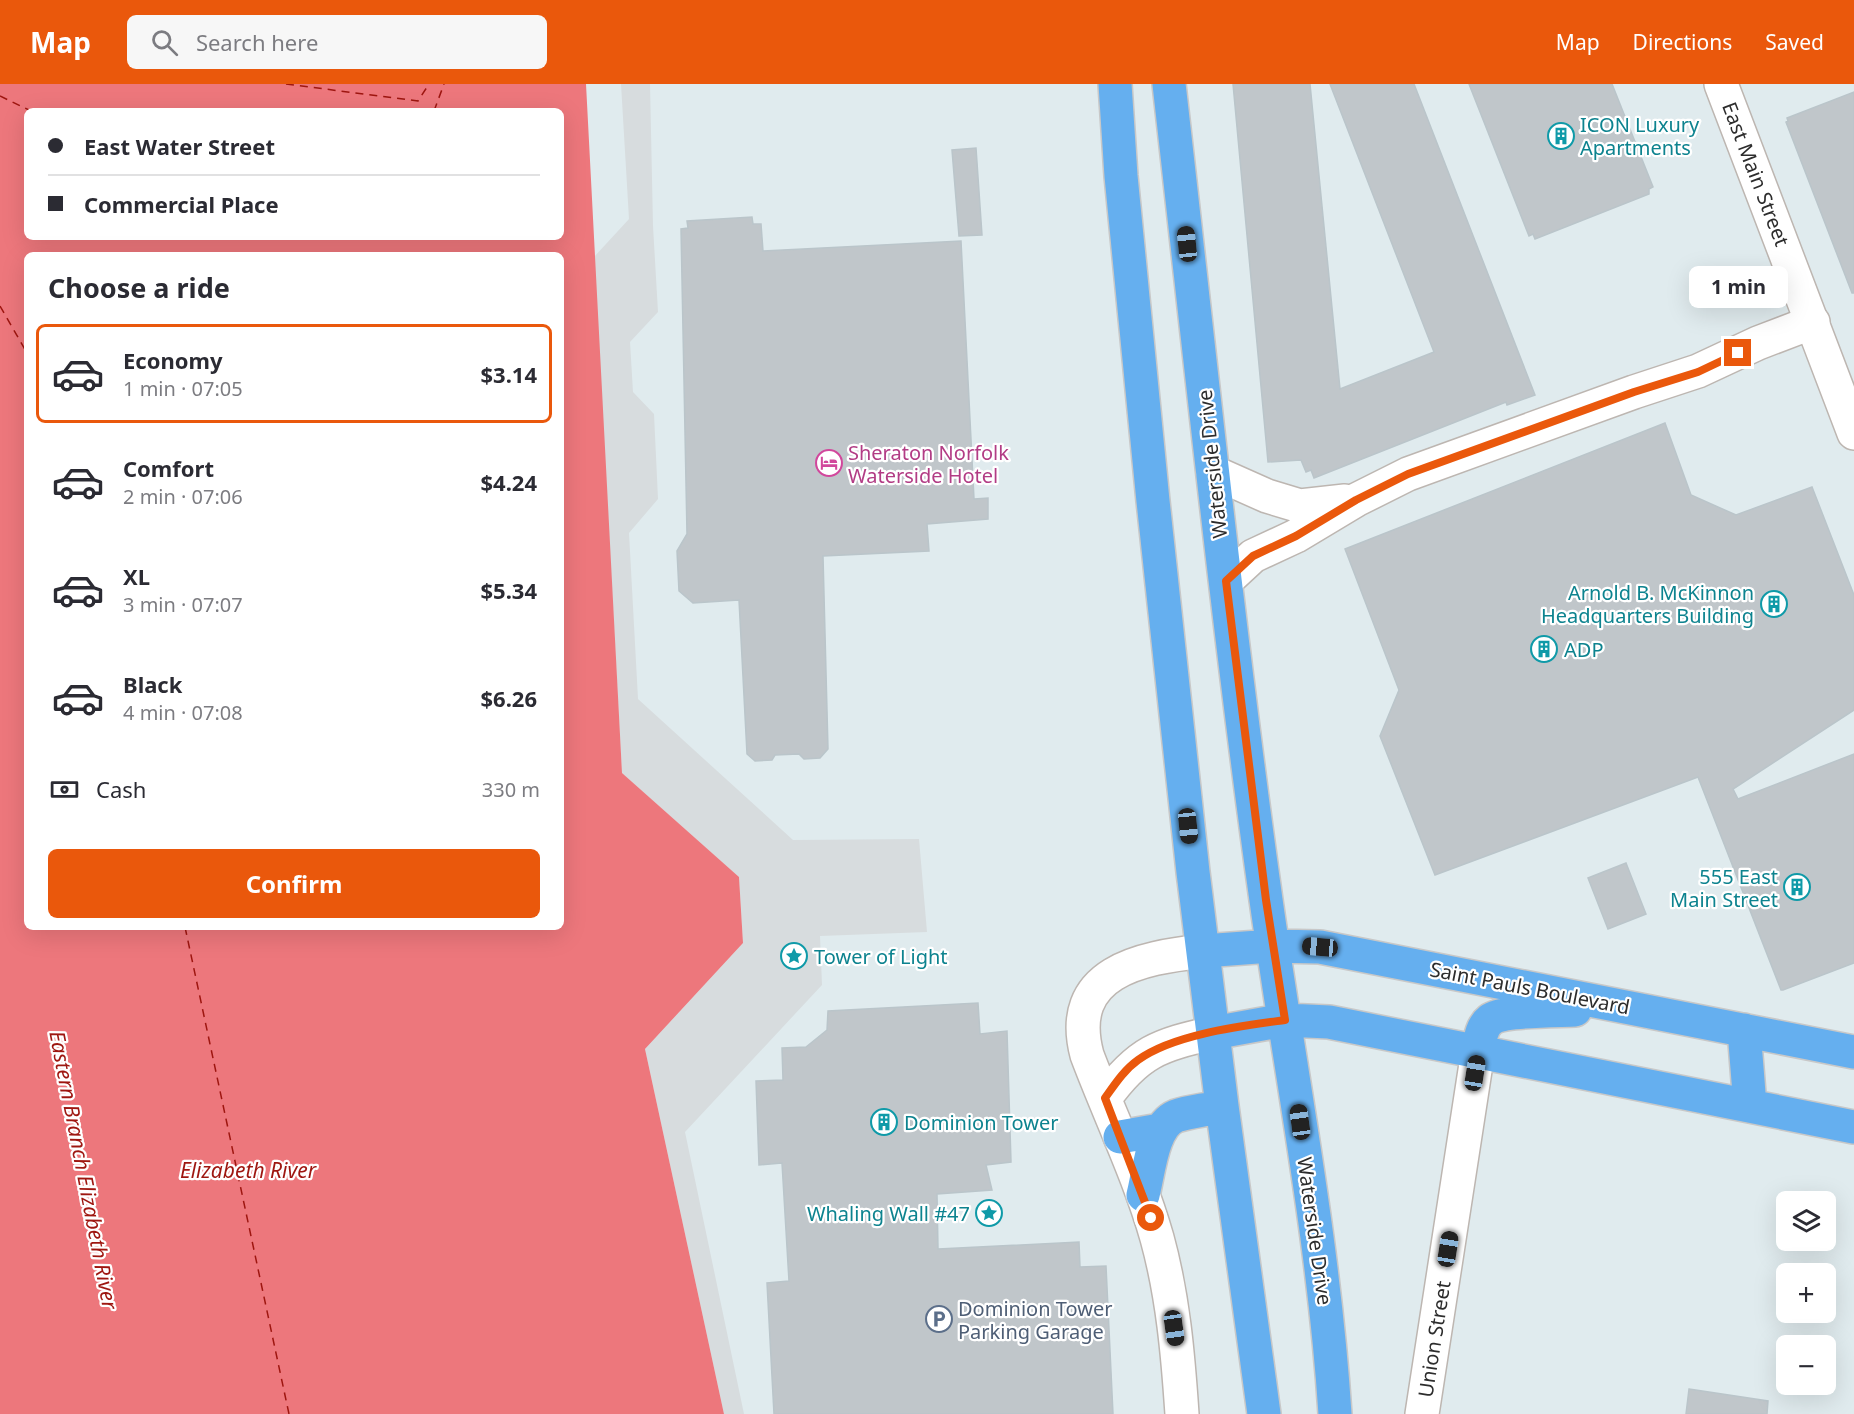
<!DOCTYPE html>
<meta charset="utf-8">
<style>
body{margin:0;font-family:"Noto Sans",sans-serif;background:#f7f7f7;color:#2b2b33;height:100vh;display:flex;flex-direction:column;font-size:22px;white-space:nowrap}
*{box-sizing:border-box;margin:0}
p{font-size:20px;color:#7c7c81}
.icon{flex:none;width:33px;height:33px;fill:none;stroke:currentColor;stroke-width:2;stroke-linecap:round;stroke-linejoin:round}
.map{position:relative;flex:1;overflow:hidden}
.details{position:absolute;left:24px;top:168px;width:540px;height:678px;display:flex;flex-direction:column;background:#fff;border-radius:9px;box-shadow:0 6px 24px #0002}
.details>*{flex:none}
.guide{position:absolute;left:24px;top:24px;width:540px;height:132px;border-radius:9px;box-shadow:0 6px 24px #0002;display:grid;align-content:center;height:132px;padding:0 24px;background:#fff}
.controls{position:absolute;left:1776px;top:1107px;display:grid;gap:12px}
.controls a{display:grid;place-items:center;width:60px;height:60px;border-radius:9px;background:#fff;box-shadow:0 6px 24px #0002;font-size:30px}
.end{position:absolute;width:27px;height:27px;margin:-14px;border:8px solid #ea580c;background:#fff;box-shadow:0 0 0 3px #fff}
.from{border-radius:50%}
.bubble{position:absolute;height:42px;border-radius:9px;background:#fff;box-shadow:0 6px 24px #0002;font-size:20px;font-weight:700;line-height:42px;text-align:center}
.car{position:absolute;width:18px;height:36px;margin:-18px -9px;border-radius:8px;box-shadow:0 0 4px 2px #0007;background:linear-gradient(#222 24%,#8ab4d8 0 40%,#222 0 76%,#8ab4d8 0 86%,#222 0)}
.guide b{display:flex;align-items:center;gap:21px;height:57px;font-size:22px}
.guide b+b{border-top:2px solid #e1e1e2}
.guide i{width:15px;height:15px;background:#2b2b33}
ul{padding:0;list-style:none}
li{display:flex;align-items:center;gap:18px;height:99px;margin:0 12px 9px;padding:0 12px;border:3px solid transparent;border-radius:9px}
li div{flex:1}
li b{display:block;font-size:22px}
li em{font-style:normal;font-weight:700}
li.active{border-color:#ea580c}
li>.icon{width:54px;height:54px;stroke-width:1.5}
h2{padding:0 24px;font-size:27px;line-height:72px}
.pay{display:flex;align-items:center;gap:15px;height:66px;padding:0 24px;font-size:22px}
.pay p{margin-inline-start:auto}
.button{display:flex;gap:12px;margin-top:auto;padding:12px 24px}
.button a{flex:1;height:69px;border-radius:9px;background:#ea580c;color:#fff;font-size:24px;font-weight:700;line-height:69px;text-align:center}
header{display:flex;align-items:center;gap:36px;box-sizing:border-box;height:84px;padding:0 30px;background:#ea580c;color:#fff}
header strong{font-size:28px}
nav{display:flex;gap:33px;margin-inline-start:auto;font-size:21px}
.search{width:420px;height:54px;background:#f7f7f7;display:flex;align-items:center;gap:15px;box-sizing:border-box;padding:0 21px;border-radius:9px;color:#7c7c81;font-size:22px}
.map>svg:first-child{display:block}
.plaza{fill:#d7dcde}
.water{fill:#ed777c;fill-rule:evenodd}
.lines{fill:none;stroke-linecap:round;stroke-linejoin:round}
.ferry{stroke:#9e1610;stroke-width:1.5;stroke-dasharray:8 6;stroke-linecap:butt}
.building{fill:#c0c6ca;stroke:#bac5ca;stroke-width:1.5}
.minor-casing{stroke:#bdb6b1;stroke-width:36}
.tertiary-casing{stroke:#bdb6b1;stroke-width:36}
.secondary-casing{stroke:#bdb6b1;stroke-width:36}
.primary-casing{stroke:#c8c8c8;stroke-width:36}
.minor{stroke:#fff;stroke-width:33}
.tertiary{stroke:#fff;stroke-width:33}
.secondary{stroke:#fff;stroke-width:33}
.primary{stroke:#65afef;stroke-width:33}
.route{stroke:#ea580c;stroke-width:8}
.labels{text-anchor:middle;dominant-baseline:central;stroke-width:4.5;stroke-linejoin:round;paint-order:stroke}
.culture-label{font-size:20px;fill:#0d838f;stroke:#fff;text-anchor:start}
.street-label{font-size:20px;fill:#2d2d2d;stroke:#fff}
.hotel-label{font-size:20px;fill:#b23c85;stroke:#fff;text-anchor:start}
.service-label{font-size:20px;fill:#4e5e75;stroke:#fff;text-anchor:start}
.water-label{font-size:21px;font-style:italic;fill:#9e1610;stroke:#fff}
</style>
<header>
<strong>Map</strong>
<div class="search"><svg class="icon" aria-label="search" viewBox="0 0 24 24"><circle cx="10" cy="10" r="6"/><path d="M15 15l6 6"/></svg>Search here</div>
<nav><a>Map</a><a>Directions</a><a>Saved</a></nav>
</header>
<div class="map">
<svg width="1854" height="1330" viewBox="0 0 1854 1330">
<rect width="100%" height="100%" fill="#e0ebee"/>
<path class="plaza" d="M 621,0 L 650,0 L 653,142 L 658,228 L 630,258 L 633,308 L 654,330 L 658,415 L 629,449 L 638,615 L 793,756 L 919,755 L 927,848 L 820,852 L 822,901 L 685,1048 L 744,1330 L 724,1330 L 645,965 L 743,859 L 739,793 L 622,689 L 594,173 L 629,135 Z"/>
<path class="water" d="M 0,0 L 586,0 L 622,689 L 739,793 L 743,859 L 645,965 L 724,1330 L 0,1330 ZM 27,27 L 561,27 L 561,153 L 27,153 ZM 27,171 L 561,171 L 561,843 L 27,843 Z"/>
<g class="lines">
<path class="ferry" d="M 286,0 L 418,17 L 429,0
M 0,12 L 31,27
M 434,27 L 444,0
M 0,222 L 27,269
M 185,843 L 289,1330"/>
</g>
<path class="building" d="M 1233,0 L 1310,0 L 1340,305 L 1434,268 L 1330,0 L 1414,0 L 1535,311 L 1507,321 L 1506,318 L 1314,394 L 1311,386 L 1306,388 L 1301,376 L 1268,378 Z
M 1469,0 L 1612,0 L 1653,103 L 1649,105 L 1649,110 L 1535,155 L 1533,150 L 1529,152 Z
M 1854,8 L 1854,209 L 1852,209 L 1786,38 L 1788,37 L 1787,34 Z
M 976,64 L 982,151 L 959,152 L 952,66 Z
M 752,133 L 753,140 L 761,140 L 763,167 L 961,157 L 974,415 L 988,414 L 988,435 L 927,440 L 929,467 L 823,472 L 828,665 L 820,674 L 804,675 L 799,670 L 775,671 L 772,676 L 755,677 L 747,670 L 739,516 L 693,519 L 679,507 L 677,467 L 687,450 L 681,145 L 688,144 L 687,137 Z
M 1665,339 L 1691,411 L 1736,431 L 1812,403 L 1854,511 L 1854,626 L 1733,705 L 1738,715 L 1854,670 L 1854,879 L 1783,906 L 1781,906 L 1698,693 L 1435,791 L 1380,652 L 1399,606 L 1345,465 Z
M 1626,779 L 1646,830 L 1608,845 L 1588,794 Z
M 978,919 L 980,950 L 1007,947 L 1011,1078 L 986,1081 L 992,1106 L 937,1110 L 938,1165 L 1079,1158 L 1080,1183 L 1106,1182 L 1113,1330 L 774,1330 L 767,1199 L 789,1197 L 782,1079 L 759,1081 L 756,997 L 783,996 L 782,964 L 806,963 L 827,946 L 828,927 Z
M 1689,1305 L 1768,1317 L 1767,1330 L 1686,1330 Z"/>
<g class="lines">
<defs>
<path id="minor" d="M 1213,388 L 1267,412 L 1300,422 L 1345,417
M 1226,497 L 1253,472 L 1296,452 L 1356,416 L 1408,390 L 1634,308 L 1698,287 L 1758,259 L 1813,238"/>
<path id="tertiary" d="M 1721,0 L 1854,349
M 1422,1330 L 1478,967"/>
<path id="secondary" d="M 1105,1014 C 1138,968 1159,961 1213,949
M 1182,1330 C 1178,1271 1173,1212 1157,1154 C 1139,1091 1110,1032 1087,971 C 1065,888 1140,874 1203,867"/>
<path id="primary" d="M 1115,0 L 1121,92 L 1153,417 L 1193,788 L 1222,1022 L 1264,1330
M 1169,0 C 1200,272 1228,545 1266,816 C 1290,987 1324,1157 1335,1330
M 1203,867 L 1273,862 L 1320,863 L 1854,968
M 1744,946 L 1750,1022
M 1213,949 L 1285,936 L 1329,938 L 1854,1043
M 1478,967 C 1480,957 1481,943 1490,936 C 1502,926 1557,927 1575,926
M 1120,1053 L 1160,1046
M 1143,1111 C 1149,1088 1152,1042 1176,1032 C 1190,1027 1208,1026 1222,1022"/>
</defs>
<use href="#minor" class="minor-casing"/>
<use href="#tertiary" class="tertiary-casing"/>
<use href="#secondary" class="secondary-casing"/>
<use href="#primary" class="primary-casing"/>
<use href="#minor" class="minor"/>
<use href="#tertiary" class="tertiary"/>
<use href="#secondary" class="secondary"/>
<use href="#primary" class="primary"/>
</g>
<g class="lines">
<path class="route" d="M 1151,1134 L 1105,1014 C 1115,1000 1124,986 1138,976 C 1174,950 1242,942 1285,936 L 1266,816 L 1226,497 L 1253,472 L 1296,452 L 1356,416 L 1408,390 L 1634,308 L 1698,288 L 1738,269"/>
</g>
<defs>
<symbol id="building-ring" viewBox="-11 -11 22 22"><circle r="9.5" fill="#fff" stroke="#0f9aa8" stroke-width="1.5"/><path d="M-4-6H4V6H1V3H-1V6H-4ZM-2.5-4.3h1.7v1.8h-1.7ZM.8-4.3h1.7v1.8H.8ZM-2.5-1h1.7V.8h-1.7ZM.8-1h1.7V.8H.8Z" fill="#0f9aa8"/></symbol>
<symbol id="hotel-ring" viewBox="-11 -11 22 22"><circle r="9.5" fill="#fff" stroke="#d1479c" stroke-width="1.5"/><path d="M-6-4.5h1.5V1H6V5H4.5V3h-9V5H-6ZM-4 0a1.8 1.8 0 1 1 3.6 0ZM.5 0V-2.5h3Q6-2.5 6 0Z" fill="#d1479c"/></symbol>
<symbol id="sight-ring" viewBox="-11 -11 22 22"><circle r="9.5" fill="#fff" stroke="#0f9aa8" stroke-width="1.5"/><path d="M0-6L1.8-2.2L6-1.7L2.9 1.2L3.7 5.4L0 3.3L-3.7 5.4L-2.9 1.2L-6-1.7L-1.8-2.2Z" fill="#0f9aa8"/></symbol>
<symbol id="parking-ring" viewBox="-11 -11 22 22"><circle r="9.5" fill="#fff" stroke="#5c6f8a" stroke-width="1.5"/><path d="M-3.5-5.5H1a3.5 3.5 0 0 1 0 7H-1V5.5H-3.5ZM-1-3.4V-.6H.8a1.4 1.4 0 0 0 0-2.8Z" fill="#5c6f8a"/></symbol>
</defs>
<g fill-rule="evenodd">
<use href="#building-ring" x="1546" y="37" width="30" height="30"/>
<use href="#hotel-ring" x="814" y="364" width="30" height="30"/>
<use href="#building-ring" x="1759" y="505" width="30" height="30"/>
<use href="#building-ring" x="1529" y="550" width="30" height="30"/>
<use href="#building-ring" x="1782" y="788" width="30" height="30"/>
<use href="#sight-ring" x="779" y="857" width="30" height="30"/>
<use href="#building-ring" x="869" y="1023" width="30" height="30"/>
<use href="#sight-ring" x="974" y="1114" width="30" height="30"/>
<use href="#parking-ring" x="924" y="1220" width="30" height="30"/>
</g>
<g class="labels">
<g class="culture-label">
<text x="1580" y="40">ICON Luxury<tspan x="1580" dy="23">Apartments</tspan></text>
<text x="1754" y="508" text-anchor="end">Arnold B. McKinnon<tspan x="1754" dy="23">Headquarters Building</tspan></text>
<text x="1564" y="565">ADP</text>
<text x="1778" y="792" text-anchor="end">555 East<tspan x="1778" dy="23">Main Street</tspan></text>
<text x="814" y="872">Tower of Light</text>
<text x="904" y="1038">Dominion Tower</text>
<text x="970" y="1129" text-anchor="end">Whaling Wall #47</text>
</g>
<g class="street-label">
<text transform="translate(1756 90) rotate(69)">East Main Street</text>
<text transform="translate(1212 380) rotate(-96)">Waterside Drive</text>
<text transform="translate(1530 904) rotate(11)">Saint Pauls Boulevard</text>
<text transform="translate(1315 1147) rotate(82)">Waterside Drive</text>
<text transform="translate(1434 1255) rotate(-81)">Union Street</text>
</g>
<g class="hotel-label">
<text x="848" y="368">Sheraton Norfolk<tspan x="848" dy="23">Waterside Hotel</tspan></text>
</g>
<g class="service-label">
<text x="958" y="1224">Dominion Tower<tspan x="958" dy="23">Parking Garage</tspan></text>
</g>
<g class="water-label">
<text transform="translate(84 1086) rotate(79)">Eastern Branch Elizabeth River</text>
<text x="248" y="1086">Elizabeth River</text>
</g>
</g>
</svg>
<div class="controls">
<a><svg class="icon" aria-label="layers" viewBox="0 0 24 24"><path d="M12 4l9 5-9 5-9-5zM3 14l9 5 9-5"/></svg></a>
<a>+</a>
<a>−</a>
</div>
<i class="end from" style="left:1151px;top:1134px"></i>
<i class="end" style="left:1738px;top:269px"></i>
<div class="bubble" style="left:1689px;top:182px;width:99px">1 min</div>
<i class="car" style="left:1187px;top:160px;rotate:354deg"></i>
<i class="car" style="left:1188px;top:742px;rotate:174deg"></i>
<i class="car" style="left:1320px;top:863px;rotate:275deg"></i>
<i class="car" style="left:1475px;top:989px;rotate:9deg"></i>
<i class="car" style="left:1300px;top:1038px;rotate:352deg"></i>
<i class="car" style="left:1448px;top:1165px;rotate:9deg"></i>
<i class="car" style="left:1174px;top:1244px;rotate:172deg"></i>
<div class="guide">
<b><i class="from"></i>East Water Street</b>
<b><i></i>Commercial Place</b>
</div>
<section class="details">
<h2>Choose a ride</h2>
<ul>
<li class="active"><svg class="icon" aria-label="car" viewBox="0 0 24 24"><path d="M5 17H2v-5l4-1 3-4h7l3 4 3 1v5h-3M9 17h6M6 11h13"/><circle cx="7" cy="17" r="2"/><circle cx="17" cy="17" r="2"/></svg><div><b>Economy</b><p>1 min · 07:05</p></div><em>$3.14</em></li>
<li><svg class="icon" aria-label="car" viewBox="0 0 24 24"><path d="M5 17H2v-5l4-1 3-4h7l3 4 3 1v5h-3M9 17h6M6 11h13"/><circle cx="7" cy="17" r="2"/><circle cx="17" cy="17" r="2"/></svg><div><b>Comfort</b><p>2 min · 07:06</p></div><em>$4.24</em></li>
<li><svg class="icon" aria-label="car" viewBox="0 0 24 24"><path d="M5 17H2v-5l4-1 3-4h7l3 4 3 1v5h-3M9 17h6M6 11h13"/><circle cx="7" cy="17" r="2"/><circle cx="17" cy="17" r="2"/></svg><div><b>XL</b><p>3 min · 07:07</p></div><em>$5.34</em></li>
<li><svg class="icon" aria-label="car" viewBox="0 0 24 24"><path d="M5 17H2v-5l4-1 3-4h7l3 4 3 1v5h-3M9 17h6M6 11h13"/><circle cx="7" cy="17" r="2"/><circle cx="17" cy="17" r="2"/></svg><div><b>Black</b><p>4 min · 07:08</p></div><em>$6.26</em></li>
</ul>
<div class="pay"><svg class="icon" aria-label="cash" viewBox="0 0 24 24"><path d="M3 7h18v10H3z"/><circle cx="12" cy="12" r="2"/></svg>Cash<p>330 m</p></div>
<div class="button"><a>Confirm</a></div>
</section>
</div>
